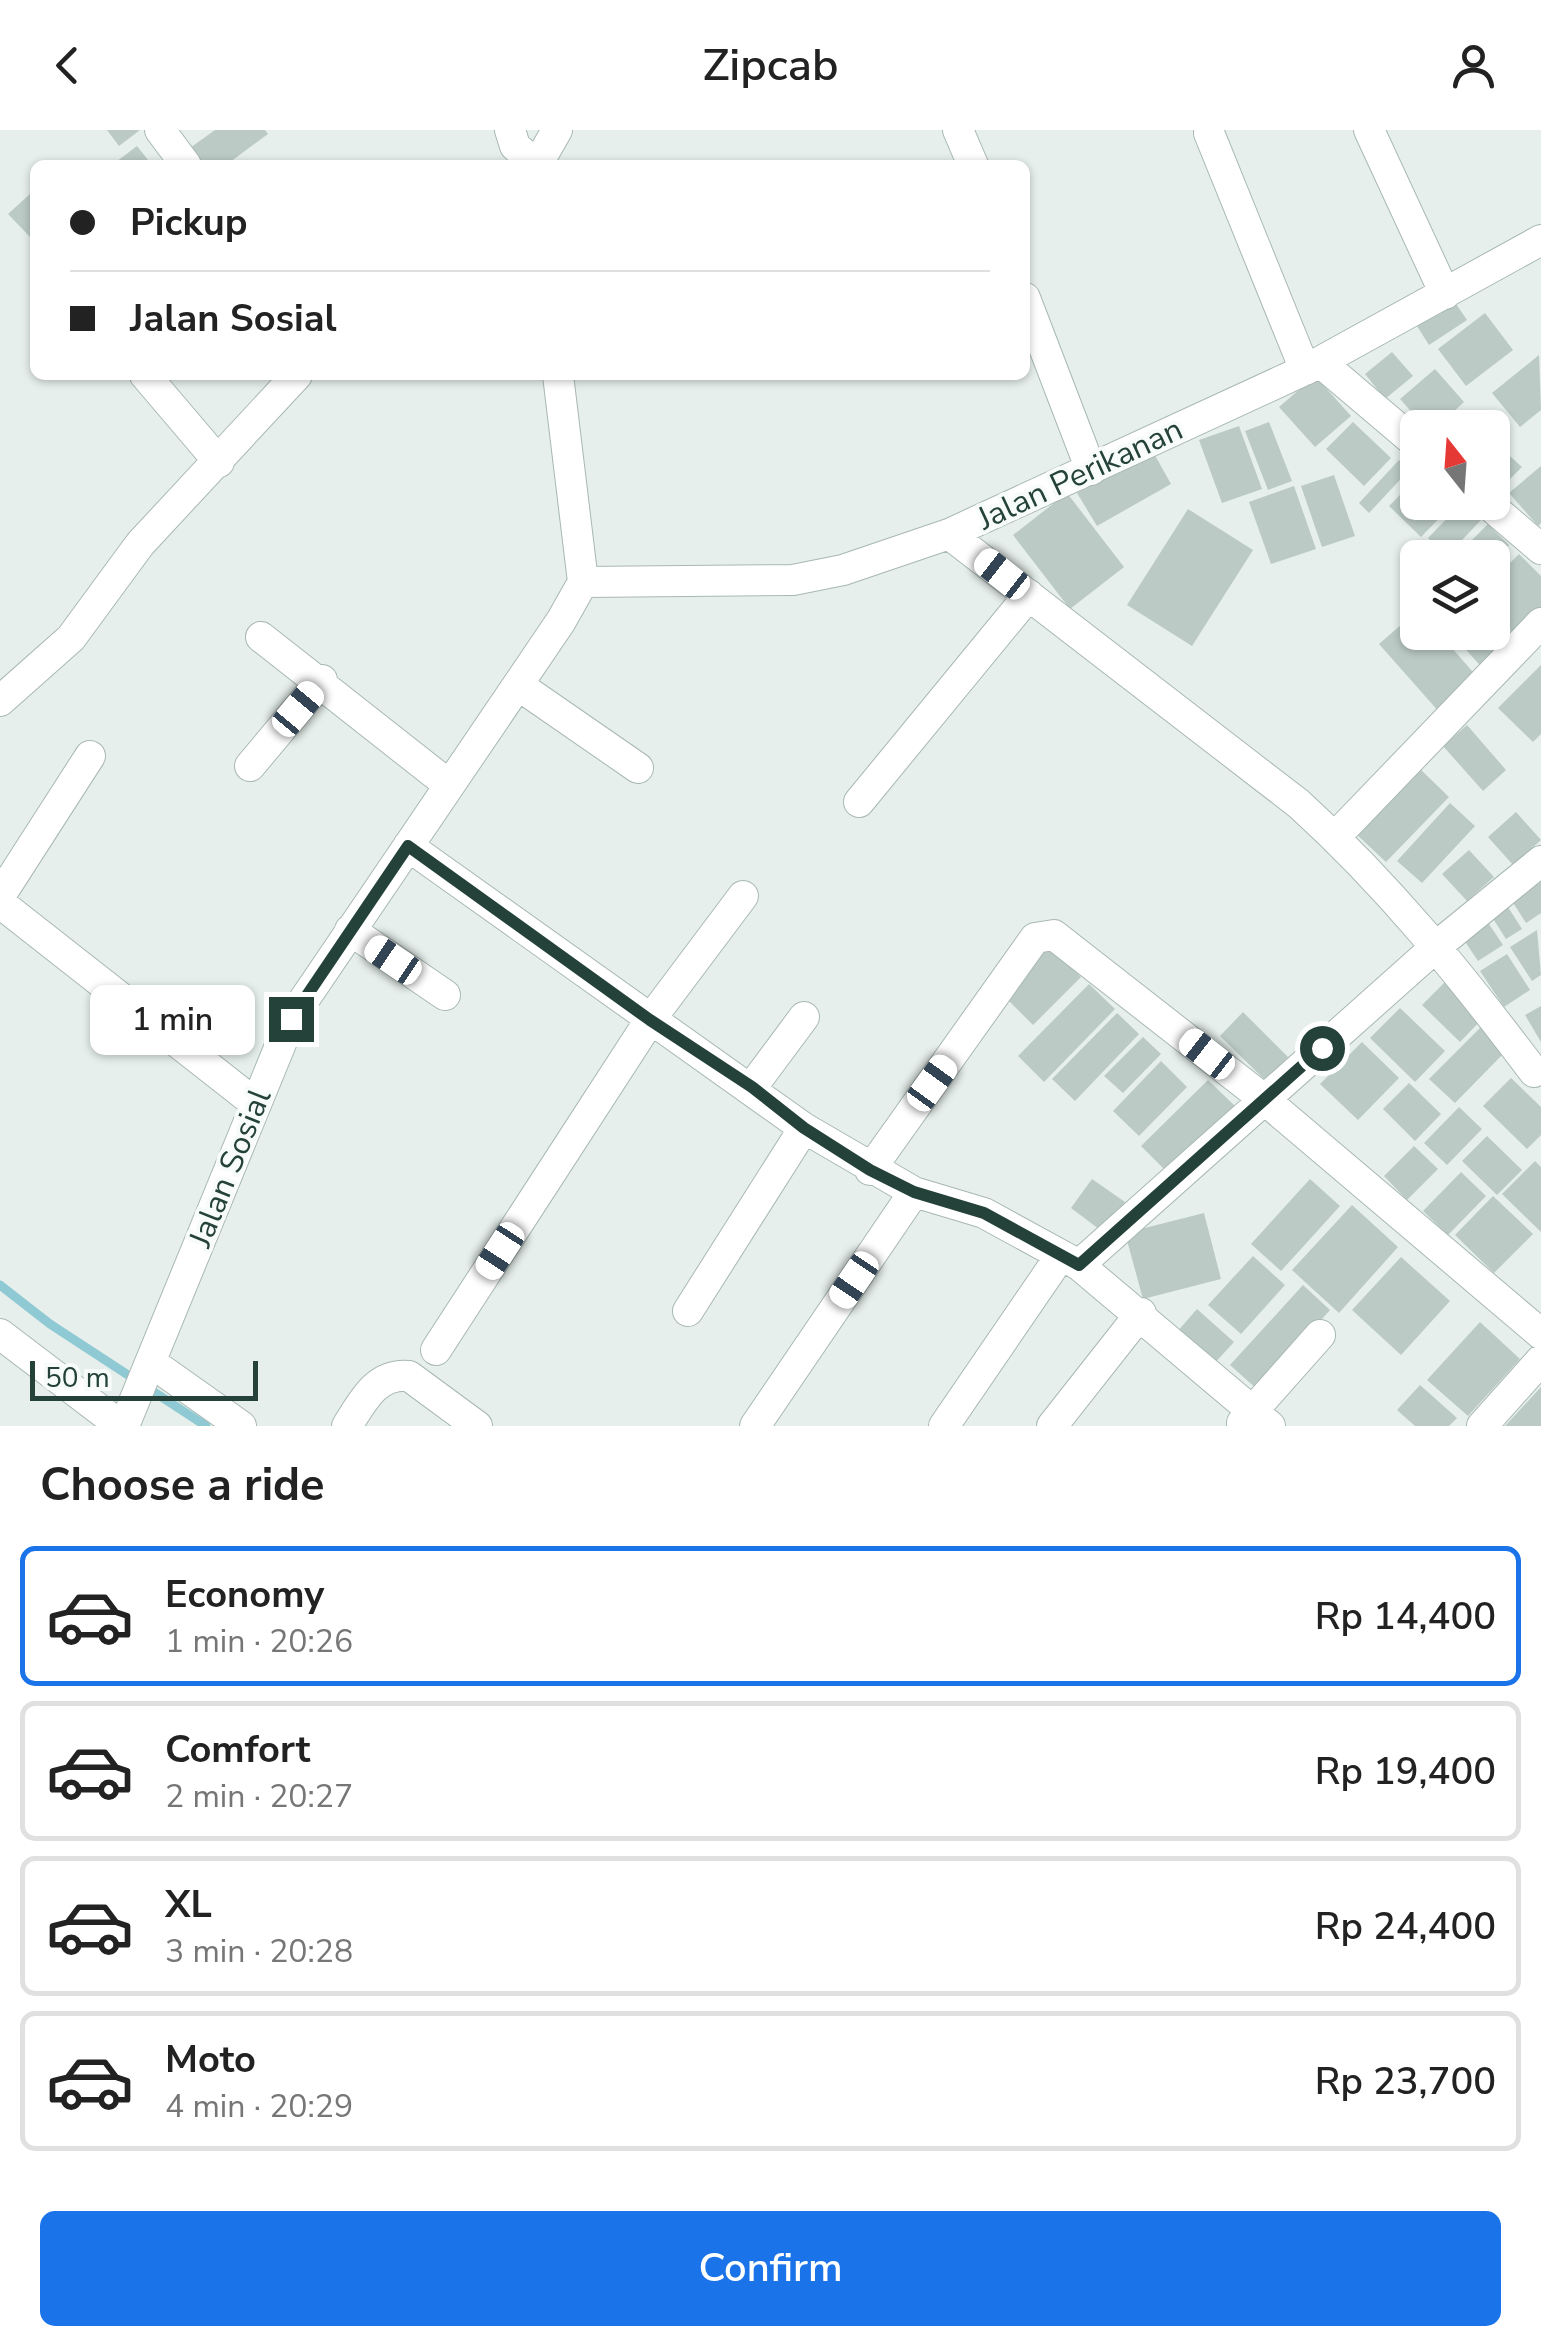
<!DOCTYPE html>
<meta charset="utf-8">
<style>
body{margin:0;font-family:"Nunito Sans",sans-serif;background:#f6f6f6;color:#222;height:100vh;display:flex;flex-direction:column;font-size:38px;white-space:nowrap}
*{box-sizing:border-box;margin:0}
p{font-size:32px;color:#767676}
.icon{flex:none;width:55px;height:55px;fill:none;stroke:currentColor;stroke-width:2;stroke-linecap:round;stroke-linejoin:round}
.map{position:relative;height:1296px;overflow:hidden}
.sheet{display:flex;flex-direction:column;background:#fff;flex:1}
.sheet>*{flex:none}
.hud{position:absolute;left:30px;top:30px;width:1000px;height:220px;border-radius:15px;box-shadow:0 2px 8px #0004;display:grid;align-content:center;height:220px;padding:0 40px;background:#fff}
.needle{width:65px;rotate:343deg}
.buttons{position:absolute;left:1400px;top:280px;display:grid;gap:20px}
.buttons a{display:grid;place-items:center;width:110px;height:110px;border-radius:15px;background:#fff;box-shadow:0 2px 8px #0004;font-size:50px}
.scale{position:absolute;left:30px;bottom:25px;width:228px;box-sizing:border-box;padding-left:10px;border:5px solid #24423a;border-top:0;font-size:28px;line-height:35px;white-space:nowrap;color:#24423a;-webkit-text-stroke:8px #f7fbf9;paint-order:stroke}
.end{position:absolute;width:45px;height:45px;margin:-22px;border:12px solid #24423a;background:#fff;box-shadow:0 0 0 5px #fff}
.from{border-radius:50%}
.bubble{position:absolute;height:70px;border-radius:15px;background:#fff;box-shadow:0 2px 8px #0004;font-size:32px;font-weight:600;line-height:70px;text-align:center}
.car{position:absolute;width:30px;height:60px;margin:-30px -15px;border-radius:12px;box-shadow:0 0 8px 2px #0007;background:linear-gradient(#fff 24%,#345 0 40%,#fff 0 76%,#345 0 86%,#fff 0)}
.hud b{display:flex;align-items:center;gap:35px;height:95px;font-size:38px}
.hud b+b{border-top:2px solid #e0e0e0}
.hud i{width:25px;height:25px;background:#222}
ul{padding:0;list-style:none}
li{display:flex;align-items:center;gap:30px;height:140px;margin:0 20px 15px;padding:0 20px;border:5px solid #e0e0e0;border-radius:15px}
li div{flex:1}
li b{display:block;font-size:38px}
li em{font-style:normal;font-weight:600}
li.current{border-color:#1a73e8}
li>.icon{width:90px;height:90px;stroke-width:1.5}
h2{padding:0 40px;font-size:45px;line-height:120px}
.button{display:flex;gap:20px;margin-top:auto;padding:20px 40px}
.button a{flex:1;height:115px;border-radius:15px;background:#1a73e8;color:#fff;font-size:40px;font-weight:600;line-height:115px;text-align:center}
header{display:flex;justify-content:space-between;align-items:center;height:130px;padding:0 40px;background:#fff;font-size:45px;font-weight:600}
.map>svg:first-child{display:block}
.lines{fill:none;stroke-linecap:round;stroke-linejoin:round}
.stream{stroke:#8ec9d4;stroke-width:9}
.building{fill:#bbcac4}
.minor-casing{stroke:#a8b8b2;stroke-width:32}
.minor{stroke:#fff;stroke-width:30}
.route{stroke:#24423a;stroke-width:12}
.labels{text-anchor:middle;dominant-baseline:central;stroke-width:8;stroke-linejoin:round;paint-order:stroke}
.street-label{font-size:32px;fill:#24423a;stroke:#f7fbf9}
</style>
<header><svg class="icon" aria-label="back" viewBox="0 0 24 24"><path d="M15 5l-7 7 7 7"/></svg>Zipcab<svg class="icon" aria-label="person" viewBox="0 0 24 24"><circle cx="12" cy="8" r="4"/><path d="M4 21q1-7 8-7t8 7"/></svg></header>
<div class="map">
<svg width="1541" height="1296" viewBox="0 0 1541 1296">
<rect width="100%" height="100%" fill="#e6efeb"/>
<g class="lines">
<path class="stream" d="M 0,1155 L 50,1194 L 206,1296"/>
</g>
<path class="building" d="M 107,0 L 140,0 L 119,16 Z
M 215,0 L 265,0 L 268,4 L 226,35 L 202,35 L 190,18 Z
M 137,16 L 152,35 L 112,35 Z
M 31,63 L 35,67 L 35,103 L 30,107 L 8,84 Z
M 1454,171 L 1467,190 L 1429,215 L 1417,196 Z
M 1485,183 L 1513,220 L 1466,256 L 1438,219 Z
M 1392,222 L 1413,246 L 1385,269 L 1365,244 Z
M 1539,225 L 1541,280 L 1520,297 L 1492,263 Z
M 1435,239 L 1464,272 L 1436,298 L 1426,298 L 1400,269 Z
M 1315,246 L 1351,286 L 1315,317 L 1279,277 Z
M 1269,292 L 1292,351 L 1268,360 L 1245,301 Z
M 1353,292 L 1391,328 L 1364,356 L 1326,319 Z
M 1239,296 L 1262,359 L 1222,373 L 1199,310 Z
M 1492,310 L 1522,337 L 1492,367 Z
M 1152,320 L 1171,354 L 1097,396 L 1077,363 Z
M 1399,330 L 1410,339 L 1369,383 L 1359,373 Z
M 1541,336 L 1541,393 L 1538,396 L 1509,363 Z
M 1334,345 L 1355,406 L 1322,417 L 1301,356 Z
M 1418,347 L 1418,372 L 1455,372 L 1421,407 L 1389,376 Z
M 1294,356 L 1316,419 L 1271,434 L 1249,372 Z
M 1067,363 L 1124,437 L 1070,479 L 1013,405 Z
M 1463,372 L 1481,390 L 1447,426 L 1428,408 Z
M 1188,379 L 1253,420 L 1192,516 L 1127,475 Z
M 1488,394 L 1509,415 L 1492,432 L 1492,428 L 1454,428 Z
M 1519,424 L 1541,446 L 1541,490 L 1521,510 L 1492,483 L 1492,451 Z
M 1418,480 L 1418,502 L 1438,502 L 1479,549 L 1440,583 L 1379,514 Z
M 1492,491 L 1516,516 L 1487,543 L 1450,502 L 1492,502 Z
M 1541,535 L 1541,604 L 1533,612 L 1498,578 Z
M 1467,595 L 1506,640 L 1483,661 L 1443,616 Z
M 1418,637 L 1449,667 L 1386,732 L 1354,702 Z
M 1450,673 L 1475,696 L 1422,753 L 1397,731 Z
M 1516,682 L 1541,710 L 1513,735 L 1488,707 Z
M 1469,720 L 1494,747 L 1467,771 L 1442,744 Z
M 1541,752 L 1541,783 L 1526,793 L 1512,771 Z
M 1508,777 L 1522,799 L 1506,809 L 1492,787 Z
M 1487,791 L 1503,815 L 1478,831 L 1462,807 Z
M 1537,800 L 1541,845 L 1532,851 L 1510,817 Z
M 1047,814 L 1081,847 L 1033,895 L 1000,862 Z
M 1507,824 L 1530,860 L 1504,877 L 1480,841 Z
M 1447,850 L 1485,886 L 1460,912 L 1422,875 Z
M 1089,854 L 1115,879 L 1044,952 L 1018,926 Z
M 1541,876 L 1541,912 L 1525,885 Z
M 1400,878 L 1445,921 L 1415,952 L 1370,908 Z
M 1243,882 L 1288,927 L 1265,950 L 1220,906 Z
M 1117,883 L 1139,904 L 1075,971 L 1052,949 Z
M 1481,897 L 1506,921 L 1455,973 L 1429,949 Z
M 1143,907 L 1161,924 L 1123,963 L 1104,946 Z
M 1362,912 L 1399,948 L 1358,990 L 1320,954 Z
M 1161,931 L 1187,957 L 1139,1006 L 1113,981 Z
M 1511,948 L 1541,977 L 1541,1005 L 1527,1019 L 1483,976 Z
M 1208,950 L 1235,976 L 1168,1043 L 1141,1016 Z
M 1409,953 L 1441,984 L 1415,1011 L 1383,979 Z
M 1459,977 L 1482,999 L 1447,1035 L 1424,1013 Z
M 1487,1006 L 1522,1040 L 1497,1065 L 1462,1031 Z
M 1414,1016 L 1438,1039 L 1407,1070 L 1384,1046 Z
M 1535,1031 L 1541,1037 L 1541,1102 L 1502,1064 Z
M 1461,1042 L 1486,1066 L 1448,1105 L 1423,1081 Z
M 1092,1049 L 1125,1072 L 1103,1102 L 1071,1078 Z
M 1310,1049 L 1340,1076 L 1281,1141 L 1251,1114 Z
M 1493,1066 L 1533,1104 L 1494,1143 L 1455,1105 Z
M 1352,1075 L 1398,1117 L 1339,1183 L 1292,1140 Z
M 1204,1083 L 1221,1149 L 1143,1169 L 1125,1103 Z
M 1253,1126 L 1285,1155 L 1241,1204 L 1208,1175 Z
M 1401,1127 L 1450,1171 L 1401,1225 L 1352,1180 Z
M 1303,1155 L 1330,1180 L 1258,1260 L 1230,1235 Z
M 1197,1179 L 1234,1212 L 1212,1236 L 1176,1203 Z
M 1480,1192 L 1520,1229 L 1468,1286 L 1427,1250 Z
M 1420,1255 L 1457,1288 L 1449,1296 L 1415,1296 L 1397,1280 Z
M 1541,1257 L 1541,1296 L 1505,1296 Z"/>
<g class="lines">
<defs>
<path id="minor" d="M 160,0 L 186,35
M 510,0 L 515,16 L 537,35
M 958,0 L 973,35
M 1369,0 L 1445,164
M 1209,3 L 1305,240
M 537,35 L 557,0
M 1025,168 L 1091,340
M 1320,232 L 1418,315
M 145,245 L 219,332
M 1486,372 L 1541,419
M 949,404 L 1299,674 C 1389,756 1461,845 1534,942
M 583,452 L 793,450 L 843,440 L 949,404 L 1305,240 L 1541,110
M 261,507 L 449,655
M 518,555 L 638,638
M 0,571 L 71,508 L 140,414 L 297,245
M 250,636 L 322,550
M 859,672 L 1029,465
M 1335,707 L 1541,493
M 408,716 L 804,998 L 914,1062 L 984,1083 L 1079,1135 L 1270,1296
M 0,766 L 90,626
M 0,773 L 256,974
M 350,800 L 445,865
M 752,957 L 804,887
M 870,1040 L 1035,808 L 1054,805 L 1265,970 L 1541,1204
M 1079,1135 L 1438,815 L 1541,731
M 688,1181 L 804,998
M 0,1204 L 121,1296
M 436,1220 L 650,890 L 743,766
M 152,1233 L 241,1296
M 1242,1293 L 1320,1205
M 124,1296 L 291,889 L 561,491 L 583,452 L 558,245
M 347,1296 C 363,1271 376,1243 409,1246 L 477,1296
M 755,1296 L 914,1062
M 944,1296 L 1061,1125
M 1052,1296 L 1141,1183
M 1482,1296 L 1541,1230"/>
</defs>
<use href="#minor" class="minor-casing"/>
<use href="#minor" class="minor"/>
</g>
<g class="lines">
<path class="route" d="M 291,889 L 408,716 L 650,890 L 752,957 L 804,998 L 870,1040 L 914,1062 L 984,1083 L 1079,1135 L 1322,918"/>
</g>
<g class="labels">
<g class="street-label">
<text transform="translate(1080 344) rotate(-25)">Jalan Perikanan</text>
<text transform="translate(230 1038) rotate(-68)">Jalan Sosial</text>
</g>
</g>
</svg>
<div class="buttons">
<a><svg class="needle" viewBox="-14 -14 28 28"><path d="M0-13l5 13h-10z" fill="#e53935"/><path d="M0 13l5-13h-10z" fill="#767676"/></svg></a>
<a><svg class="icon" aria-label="layers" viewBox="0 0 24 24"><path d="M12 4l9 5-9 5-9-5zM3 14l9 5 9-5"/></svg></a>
</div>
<div class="scale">50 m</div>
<i class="end from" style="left:1322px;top:918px"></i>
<i class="end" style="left:291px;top:889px"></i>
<div class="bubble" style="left:90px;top:855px;width:165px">1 min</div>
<i class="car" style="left:1002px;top:444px;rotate:308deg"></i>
<i class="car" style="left:298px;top:579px;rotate:40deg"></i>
<i class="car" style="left:393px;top:830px;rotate:304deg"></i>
<i class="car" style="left:1207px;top:924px;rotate:308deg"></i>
<i class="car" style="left:932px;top:953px;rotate:36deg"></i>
<i class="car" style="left:500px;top:1121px;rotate:213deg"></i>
<i class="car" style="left:854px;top:1150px;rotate:214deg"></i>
<div class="hud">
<b><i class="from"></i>Pickup</b>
<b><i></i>Jalan Sosial</b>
</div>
</div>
<section class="sheet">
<h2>Choose a ride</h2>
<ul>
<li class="current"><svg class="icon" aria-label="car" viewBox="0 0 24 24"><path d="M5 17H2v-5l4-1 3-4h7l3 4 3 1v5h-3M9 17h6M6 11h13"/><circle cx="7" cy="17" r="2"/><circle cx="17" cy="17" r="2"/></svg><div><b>Economy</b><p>1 min · 20:26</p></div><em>Rp 14,400</em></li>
<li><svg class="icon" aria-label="car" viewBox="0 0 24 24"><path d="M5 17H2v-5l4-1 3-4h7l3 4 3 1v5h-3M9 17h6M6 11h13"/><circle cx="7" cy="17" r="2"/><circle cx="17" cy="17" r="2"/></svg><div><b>Comfort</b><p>2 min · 20:27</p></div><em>Rp 19,400</em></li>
<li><svg class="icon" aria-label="car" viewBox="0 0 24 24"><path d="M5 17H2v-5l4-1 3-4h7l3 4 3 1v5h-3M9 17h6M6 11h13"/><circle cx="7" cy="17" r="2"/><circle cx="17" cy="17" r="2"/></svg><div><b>XL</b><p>3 min · 20:28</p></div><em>Rp 24,400</em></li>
<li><svg class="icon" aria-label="car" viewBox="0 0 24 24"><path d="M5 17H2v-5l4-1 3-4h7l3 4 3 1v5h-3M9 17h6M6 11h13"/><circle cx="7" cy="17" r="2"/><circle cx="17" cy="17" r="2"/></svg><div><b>Moto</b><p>4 min · 20:29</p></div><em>Rp 23,700</em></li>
</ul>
<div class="button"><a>Confirm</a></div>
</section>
